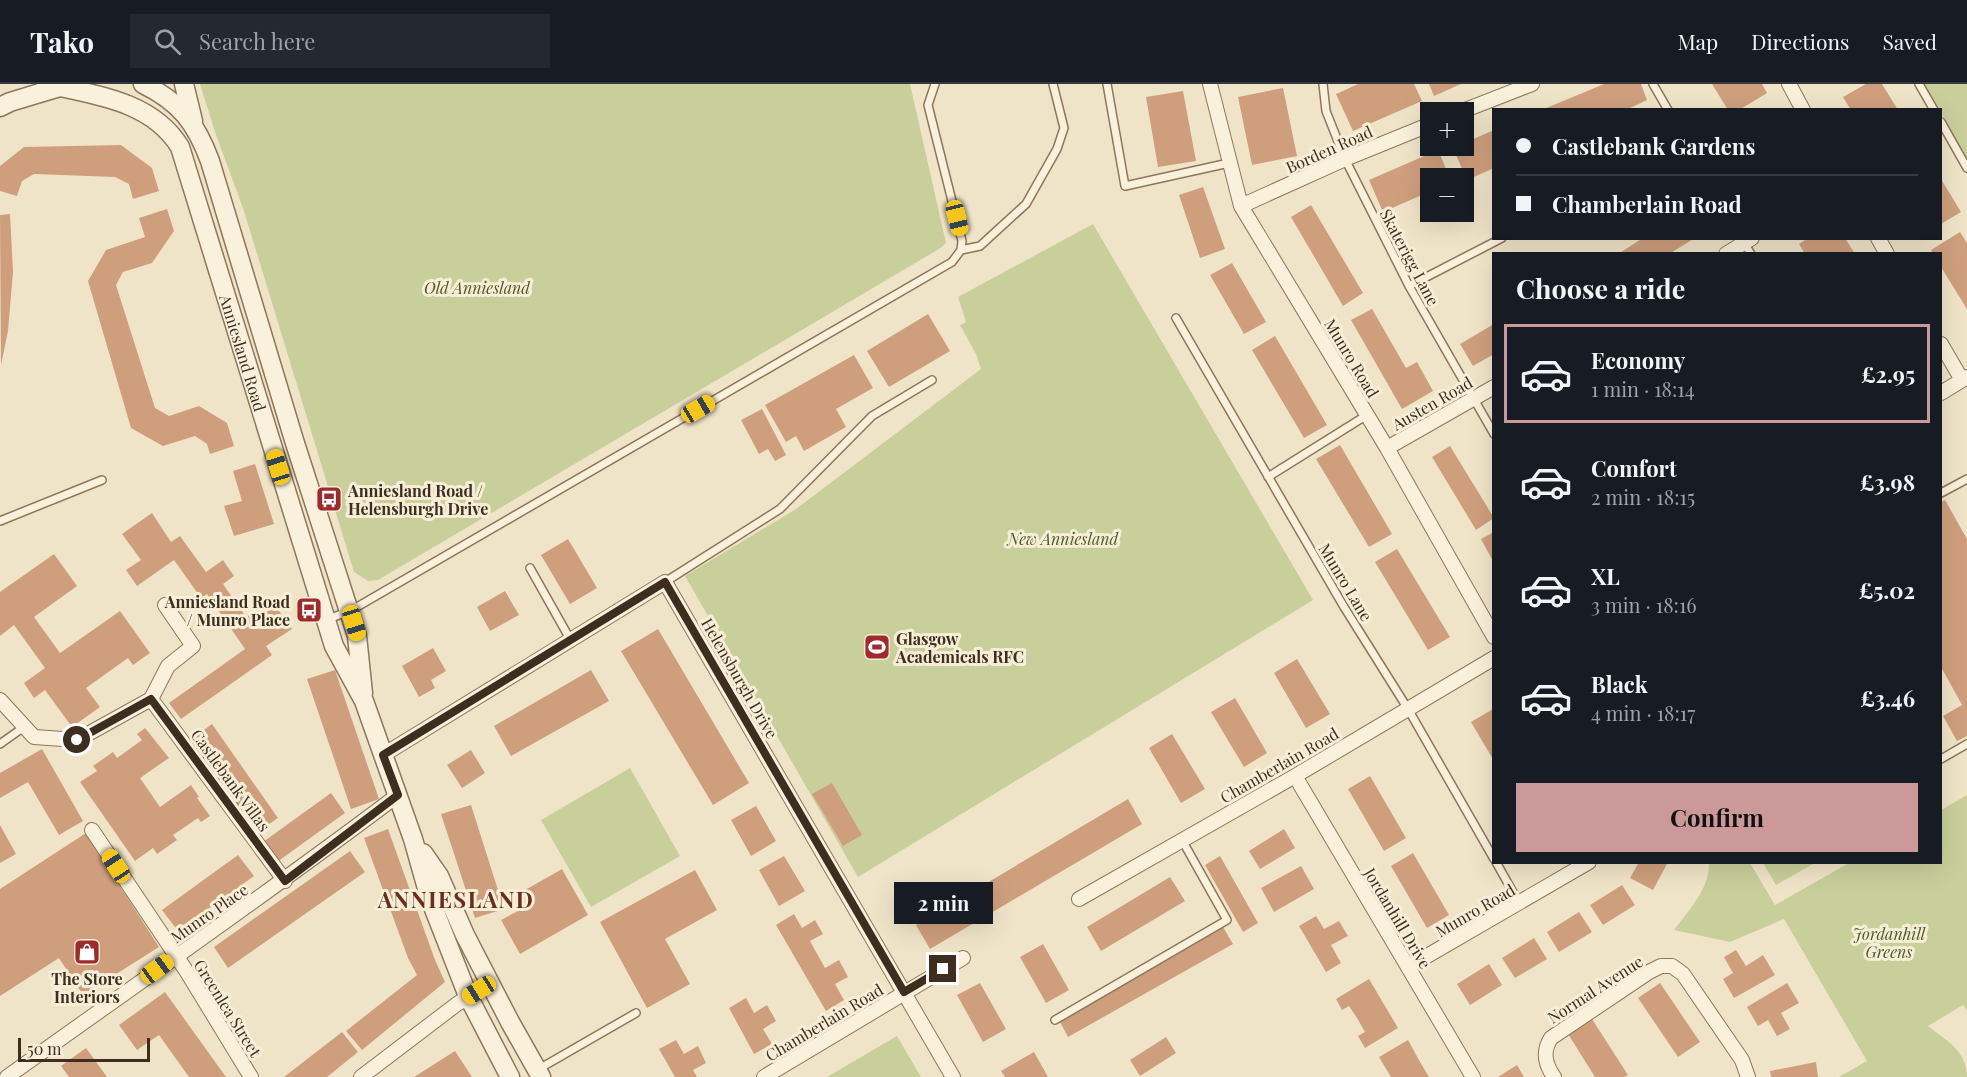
<!DOCTYPE html>
<meta charset="utf-8">
<style>
body{margin:0;font-family:"Playfair Display",serif;background:#242831;color:#f1f3f6;height:100vh;display:flex;flex-direction:column;font-size:22px;white-space:nowrap}
*{box-sizing:border-box;margin:0}
p{font-size:20px;color:#9ea1a6}
.icon{flex:none;width:33px;height:33px;fill:none;stroke:currentColor;stroke-width:2;stroke-linecap:round;stroke-linejoin:round}
.map{position:relative;flex:1;overflow:hidden}
.panel{position:absolute;left:1492px;top:168px;width:450px;height:612px;display:flex;flex-direction:column;background:#171b24;border-radius:0px;box-shadow:0 6px 24px #0002}
.panel>*{flex:none}
.guide{position:absolute;left:1492px;top:24px;width:450px;height:132px;border-radius:0px;box-shadow:0 6px 24px #0002;display:grid;align-content:center;height:132px;padding:0 24px;background:#171b24}
.tools{position:absolute;left:1420px;top:18px;display:grid;gap:12px}
.tools a{display:grid;place-items:center;width:54px;height:54px;border-radius:0px;background:#171b24;box-shadow:0 6px 24px #0002;font-size:30px}
.scale{position:absolute;left:18px;bottom:15px;width:132px;box-sizing:border-box;padding-left:6px;border:3px solid #3d2e20;border-top:0;font-size:16px;line-height:21px;white-space:nowrap;color:#3d2e20;-webkit-text-stroke:4px #f7eed8;paint-order:stroke}
.end{position:absolute;width:27px;height:27px;margin:-14px;border:8px solid #3d2e20;background:#fff;box-shadow:0 0 0 3px #fff}
.from{border-radius:50%}
.bubble{position:absolute;height:42px;border-radius:0px;background:#171b24;box-shadow:0 6px 24px #0002;font-size:20px;font-weight:700;line-height:42px;text-align:center}
.car{position:absolute;width:18px;height:36px;margin:-18px -9px;border-radius:8px;box-shadow:0 0 4px 2px #0007;background:linear-gradient(#f5c518 24%,#345 0 40%,#f5c518 0 76%,#345 0 86%,#f5c518 0)}
.guide b{display:flex;align-items:center;gap:21px;height:57px;font-size:22px}
.guide b+b{border-top:2px solid #363941}
.guide i{width:15px;height:15px;background:#f1f3f6}
ul{padding:0;list-style:none}
li{display:flex;align-items:center;gap:18px;height:99px;margin:0 12px 9px;padding:0 12px;border:3px solid transparent;border-radius:0px}
li div{flex:1}
li b{display:block;font-size:22px}
li em{font-style:normal;font-weight:700}
li.current{border-color:#cc999b}
li>.icon{width:54px;height:54px;stroke-width:1.5}
h2{padding:0 24px;font-size:27px;line-height:72px}
.primary-button{display:flex;gap:12px;margin-top:auto;padding:12px 24px}
.primary-button a{flex:1;height:69px;border-radius:0px;background:#cc999b;color:#111;font-size:24px;font-weight:700;line-height:69px;text-align:center}
header{display:flex;align-items:center;gap:36px;box-sizing:border-box;height:84px;padding:0 30px;background:#171b24;border-bottom:2px solid #363941}
header strong{font-size:28px}
nav{display:flex;gap:33px;margin-inline-start:auto;font-size:21px}
.search{width:420px;height:54px;background:#242831;display:flex;align-items:center;gap:15px;box-sizing:border-box;padding:0 21px;border-radius:0px;color:#9ea1a6;font-size:22px}
.map>svg:first-child{display:block}
.green{fill:#c9cf9b}
.building{fill:#cf9f7d}
.lines{fill:none;stroke-linecap:round;stroke-linejoin:round}
.service-casing{stroke:#8d765c;stroke-width:10}
.minor-casing{stroke:#8d765c;stroke-width:16}
.tertiary-casing{stroke:#8d765c;stroke-width:21}
.service{stroke:#faf1dc;stroke-width:7}
.minor{stroke:#faf1dc;stroke-width:14}
.tertiary{stroke:#faf1dc;stroke-width:18}
.route{stroke:#3d2e20;stroke-width:8}
.labels{text-anchor:middle;dominant-baseline:central;stroke-width:6;stroke-linejoin:round;paint-order:stroke}
.street-label{font-size:16px;fill:#3d2e20;stroke:#f7eed8}
.park-label{font-size:16px;font-style:italic;fill:#4d5a26;stroke:#f7eed8}
.poi-label{font-size:16px;font-weight:bold;fill:#3d2e20;stroke:#f7eed8;text-anchor:start}
.district-label{font-size:22px;font-weight:bold;letter-spacing:1.5px;fill:#6b2e1e;stroke:#f7eed8}
</style>
<header>
<strong>Tako</strong>
<div class="search"><svg class="icon" aria-label="search" viewBox="0 0 24 24"><circle cx="10" cy="10" r="6"/><path d="M15 15l6 6"/></svg>Search here</div>
<nav><a>Map</a><a>Directions</a><a>Saved</a></nav>
</header>
<div class="map">
<svg width="1967" height="993" viewBox="0 0 1967 993">
<rect width="100%" height="100%" fill="#f0e4c8"/>
<path class="green" d="M 200,0 L 910,0 L 946,159 L 939,165 L 378,496 L 368,497 L 354,488 L 244,127 L 215,48 Z
M 1924,0 L 1967,0 L 1967,74 L 1941,29 L 1941,26 L 1939,25 Z
M 1093,140 L 1313,516 L 858,793 L 685,492 L 796,425 L 981,285 L 976,270 L 960,241 L 966,238 L 958,213 Z
M 630,684 L 680,772 L 591,823 L 541,736 Z
M 1967,711 L 1967,927 L 1963,921 L 1928,942 C 1947,957 1967,967 1967,993 L 1839,993 L 1867,977 L 1784,835 L 1730,858 L 1674,846 C 1688,827 1710,804 1709,779 L 1750,779 L 1775,821 L 1849,779 L 1941,778 L 1941,726 Z
M 1763,779 L 1815,779 L 1776,801 Z
M 897,952 L 921,993 L 827,993 Z"/>
<path class="building" d="M 1358,0 L 1414,0 L 1422,17 L 1353,47 L 1336,10 Z
M 1429,0 L 1461,0 L 1434,12 Z
M 1604,0 L 1641,0 L 1647,16 L 1626,26 L 1544,25 Z
M 1712,0 L 1762,0 L 1767,9 L 1739,26 L 1728,26 Z
M 1866,0 L 1882,0 L 1898,26 L 1851,26 L 1843,13 Z
M 1283,4 L 1297,72 L 1252,81 L 1238,13 Z
M 1183,7 L 1196,77 L 1158,83 L 1146,13 Z
M 1494,46 L 1494,84 L 1467,96 L 1453,64 L 1464,62 L 1464,59 Z
M 121,61 L 152,84 L 159,107 L 133,115 L 129,100 L 115,93 L 34,90 L 22,97 L 17,112 L 0,107 L 0,82 L 24,63 Z
M 1438,66 L 1450,94 L 1431,94 L 1431,107 L 1383,128 L 1369,96 Z
M 1941,95 L 1961,128 L 1941,140 Z
M 1203,103 L 1225,165 L 1200,174 L 1179,111 Z
M 1311,121 L 1363,209 L 1343,222 L 1291,133 Z
M 167,125 L 174,147 L 152,179 L 123,188 L 116,201 L 155,324 L 169,332 L 199,322 L 227,339 L 234,362 L 210,370 L 207,360 L 195,352 L 163,362 L 131,344 L 88,197 L 106,166 L 145,153 L 139,134 Z
M 10,130 L 13,188 L 8,247 L 1,281 L 0,131 Z
M 1960,148 L 1967,159 L 1967,225 L 1941,183 L 1941,170 L 1933,170 L 1931,166 Z
M 1643,154 L 1695,154 L 1669,170 L 1618,170 Z
M 1808,154 L 1845,154 L 1855,170 L 1805,170 L 1799,160 Z
M 1232,179 L 1266,238 L 1244,250 L 1210,191 Z
M 1372,225 L 1406,284 L 1417,278 L 1433,307 L 1402,325 L 1351,236 Z
M 928,230 L 950,267 L 889,303 L 867,267 Z
M 1494,240 L 1494,270 L 1473,282 L 1460,260 Z
M 1275,252 L 1327,341 L 1304,354 L 1252,266 Z
M 854,271 L 873,304 L 836,325 L 846,343 L 804,367 L 796,352 L 786,358 L 765,321 Z
M 762,325 L 786,371 L 775,377 L 768,365 L 759,370 L 741,336 Z
M 1340,361 L 1392,450 L 1369,463 L 1316,375 Z
M 1450,362 L 1494,434 L 1476,446 L 1432,373 Z
M 255,380 L 274,440 L 234,452 L 224,422 L 242,417 L 233,387 Z
M 1945,416 L 1967,455 L 1967,652 L 1957,657 L 1943,632 L 1962,621 L 1941,583 L 1941,418 Z
M 152,429 L 171,458 L 180,452 L 206,488 L 223,476 L 234,492 L 223,500 L 246,533 L 271,516 L 292,545 L 266,562 L 272,571 L 181,635 L 169,619 L 245,565 L 207,510 L 201,514 L 174,476 L 137,502 L 126,486 L 141,476 L 122,450 Z
M 1494,448 L 1494,479 L 1481,455 Z
M 568,455 L 597,504 L 570,520 L 541,471 Z
M 1397,465 L 1450,553 L 1428,566 L 1375,478 Z
M 54,470 L 77,502 L 34,533 L 60,569 L 120,527 L 150,569 L 133,581 L 128,574 L 86,604 L 100,623 L 72,643 L 45,606 L 34,614 L 24,599 L 45,584 L 14,541 L 0,552 L 0,508 Z
M 505,507 L 519,531 L 490,547 L 477,523 Z
M 658,545 L 749,699 L 713,721 L 621,567 Z
M 433,564 L 446,587 L 431,596 L 435,604 L 419,613 L 402,582 Z
M 1297,575 L 1330,630 L 1306,644 L 1274,589 Z
M 335,586 L 379,715 L 351,725 L 307,595 Z
M 591,586 L 609,617 L 511,672 L 494,642 Z
M 1235,614 L 1267,669 L 1244,683 L 1211,628 Z
M 1493,625 L 1494,627 L 1494,677 L 1471,638 Z
M 212,640 L 278,734 L 257,748 L 191,655 Z
M 145,644 L 169,674 L 140,694 L 160,723 L 191,701 L 199,713 L 197,714 L 210,732 L 201,738 L 198,734 L 173,751 L 177,756 L 157,770 L 153,764 L 135,777 L 80,698 L 97,687 L 93,682 L 113,668 L 117,674 L 142,656 L 137,650 Z
M 1172,650 L 1205,705 L 1181,719 L 1149,664 Z
M 42,665 L 83,737 L 59,751 L 28,698 L 0,714 L 0,689 Z
M 471,666 L 485,689 L 462,704 L 447,681 Z
M 1370,692 L 1406,754 L 1384,767 L 1348,705 Z
M 832,699 L 862,751 L 843,762 L 812,710 Z
M 331,709 L 345,729 L 277,778 L 263,758 Z
M 1128,715 L 1142,740 L 930,865 L 916,841 Z
M 471,721 L 504,825 L 475,834 L 441,730 Z
M 756,722 L 776,757 L 751,772 L 731,736 Z
M 0,741 L 16,770 L 0,779 Z
M 388,745 L 435,876 L 445,898 L 362,966 L 346,947 L 417,891 L 408,874 L 364,754 Z
M 1284,745 L 1295,764 L 1260,785 L 1249,767 Z
M 86,749 L 159,863 L 83,911 L 59,874 L 0,912 L 0,805 Z
M 350,767 L 365,788 L 228,884 L 214,863 Z
M 1413,769 L 1449,831 L 1427,844 L 1391,782 Z
M 238,771 L 254,792 L 178,847 L 162,826 Z
M 784,772 L 805,807 L 779,822 L 759,786 Z
M 1220,772 L 1258,839 L 1243,848 L 1205,781 Z
M 1639,778 L 1668,778 L 1653,806 L 1630,794 Z
M 1301,782 L 1314,805 L 1274,828 L 1261,804 Z
M 562,785 L 588,831 L 520,870 L 501,836 L 518,827 L 511,814 Z
M 695,786 L 717,826 L 665,855 L 690,900 L 647,924 L 600,838 Z
M 1170,793 L 1185,817 L 1101,867 L 1087,843 Z
M 1622,801 L 1635,821 L 1603,841 L 1590,821 Z
M 1579,828 L 1592,848 L 1559,868 L 1547,848 Z
M 794,830 L 802,844 L 815,836 L 823,850 L 810,857 L 825,884 L 839,876 L 848,893 L 835,900 L 844,916 L 826,927 L 776,841 Z
M 1316,832 L 1324,845 L 1339,837 L 1348,852 L 1331,861 L 1341,879 L 1326,888 L 1299,842 Z
M 1223,843 L 1233,860 L 1068,953 L 1059,936 Z
M 1534,854 L 1547,875 L 1515,894 L 1502,874 Z
M 1043,860 L 1069,906 L 1046,919 L 1020,873 Z
M 1736,866 L 1746,882 L 1763,871 L 1775,891 L 1734,914 L 1723,895 L 1733,889 L 1724,873 Z
M 1489,880 L 1502,901 L 1470,921 L 1457,900 Z
M 1369,895 L 1398,944 L 1365,964 L 1358,952 L 1365,948 L 1357,934 L 1349,922 L 1342,926 L 1336,915 Z
M 980,899 L 1006,945 L 983,958 L 957,911 Z
M 1660,899 L 1700,958 L 1678,973 L 1638,914 Z
M 1787,899 L 1799,919 L 1781,929 L 1790,945 L 1777,952 L 1768,936 L 1758,942 L 1747,923 Z
M 165,908 L 226,993 L 189,993 L 159,951 L 137,966 L 119,941 Z
M 746,914 L 754,929 L 767,921 L 776,937 L 763,945 L 772,960 L 754,970 L 729,924 Z
M 1592,935 L 1628,991 L 1624,993 L 1595,993 L 1568,950 Z
M 342,948 L 358,968 L 327,993 L 284,993 Z
M 1166,953 L 1176,969 L 1140,992 L 1130,976 Z
M 676,956 L 684,970 L 698,962 L 706,979 L 693,986 L 697,993 L 675,993 L 659,965 Z
M 1408,956 L 1420,978 L 1429,993 L 1391,993 L 1379,973 Z
M 86,964 L 107,993 L 69,993 L 61,982 Z
M 455,967 L 472,993 L 414,993 Z
M 1034,968 L 1048,993 L 1005,993 L 1001,987 Z
M 1816,978 L 1818,993 L 1771,993 L 1770,987 Z
M 1517,981 L 1524,993 L 1498,993 Z"/>
<g class="lines">
<defs>
<path id="service" d="M 1107,0 L 1125,102 L 1229,79
M 1323,0 L 1326,27 L 1345,75 L 1409,202 L 1494,350
M 1653,0 L 1668,26
M 1919,0 L 1934,26
M 1941,38 L 1967,84
M 1743,157 L 1751,170
M 961,166 L 980,162 L 1026,120 L 1057,65 L 1064,44 L 1053,0
M 1409,202 L 1502,154
M 1176,234 L 1344,523 L 1408,625 L 1494,775
M 1268,393 L 1367,331
M 1941,409 L 1967,395
M 0,437 L 102,396
M 530,484 L 570,555
M 665,498 L 780,425 L 872,332 L 932,296
M 328,535 L 350,527 L 952,178 L 961,166 L 962,157 L 928,21 L 935,0
M 0,660 L 24,643
M 1941,675 L 1967,660
M 1496,778 L 1519,819
M 1055,936 L 1227,836 L 1182,756
M 537,986 L 636,929"/>
<path id="minor" d="M 1210,0 L 1241,122 L 1387,364 L 1494,553
M 1789,0 L 1803,26
M 1460,28 L 1532,0
M 1241,122 L 1345,75 L 1431,40
M 1878,154 L 1887,170
M 1726,170 L 1752,154
M 1941,260 L 1962,296
M 1941,309 L 1967,293
M 1387,364 L 1494,303
M 151,615 L 285,797
M 151,615 L 168,582 L 193,562 L 165,521
M 0,616 L 34,653 L 77,656 L 151,615
M 383,671 L 665,498 L 953,993
M 1295,692 L 1473,993
M 92,746 L 187,888 L 251,993
M 1079,815 L 1295,692 L 1494,574
M 1408,883 L 1589,778
M 7,993 C 138,899 270,808 398,711
M 361,993 L 457,920 L 491,899
M 764,993 L 963,874
M 1554,993 C 1545,980 1542,968 1551,954 L 1649,888 L 1661,882 L 1672,882 L 1683,890 L 1742,976 L 1748,993"/>
<g id="tertiary">
<path id="s1" d="M 46,0 C 95,11 152,17 180,63 L 334,562 L 364,617 L 413,755 L 430,815 L 468,912 L 510,993"/>
<path d="M 143,0 C 180,18 196,39 210,77 L 294,356 L 357,552 L 363,609"/>
<path d="M 184,0 L 193,37"/>
<path d="M 0,23 L 10,18 L 60,3"/>
<path d="M 423,769 L 439,792 L 465,851 L 510,938 L 541,993"/>
</g>
</defs>
<use href="#service" class="service-casing"/>
<use href="#minor" class="minor-casing"/>
<use href="#tertiary" class="tertiary-casing"/>
<use href="#service" class="service"/>
<use href="#minor" class="minor"/>
<use href="#tertiary" class="tertiary"/>
</g>
<g class="lines">
<path class="route" d="M 77,656 L 151,615 L 285,797 L 398,711 L 383,671 L 665,498 L 904,908 L 943,885"/>
</g>
<defs>
<symbol id="bus-square" viewBox="-11 -11 22 22"><rect x="-9" y="-9" width="18" height="18" rx="4" fill="#9e2a2b" stroke="#f7eed8"/><path d="M-5-6H5V4H4V6H2V4H-2V6H-4V4H-5ZM-3.5-4V0h7V-4ZM-3.5 1.2v1.5H-2V1.2ZM2 1.2v1.5H3.5V1.2Z" fill="#fff"/></symbol>
<symbol id="stadium-square" viewBox="-11 -11 22 22"><rect x="-9" y="-9" width="18" height="18" rx="4" fill="#9e2a2b" stroke="#f7eed8"/><path d="M0-5a6.5 5 0 1 0 0 10a6.5 5 0 1 0 0-10ZM-3.5-1.8h7v3.6h-7Z" fill="#fff"/></symbol>
<symbol id="shop-square" viewBox="-11 -11 22 22"><rect x="-9" y="-9" width="18" height="18" rx="4" fill="#9e2a2b" stroke="#f7eed8"/><path d="M-5-2.5h2.3a2.7 3.5 0 0 1 5.4 0H5L5.5 6h-11ZM-1.5-2.5h3a1.5 2.3 0 0 0-3 0Z" fill="#fff"/></symbol>
</defs>
<g fill-rule="evenodd">
<use href="#bus-square" x="314" y="400" width="30" height="30"/>
<use href="#bus-square" x="294" y="511" width="30" height="30"/>
<use href="#stadium-square" x="862" y="548" width="30" height="30"/>
<use href="#shop-square" x="72" y="853" width="30" height="30"/>
</g>
<g class="labels">
<g class="street-label">
<text transform="translate(1329 65) rotate(-24)">Borden Road</text>
<text transform="translate(1410 173) rotate(62)">Skaterigg Lane</text>
<text stroke="none"><textPath href="#s1" startOffset="368">Anniesland Road</textPath></text>
<text transform="translate(1352 274) rotate(59)">Munro Road</text>
<text transform="translate(1432 319) rotate(-30)">Austen Road</text>
<text transform="translate(1346 498) rotate(59)">Munro Lane</text>
<text transform="translate(740 594) rotate(60)">Helensburgh Drive</text>
<text transform="translate(1279 681) rotate(-30)">Chamberlain Road</text>
<text transform="translate(231 696) rotate(54)">Castlebank Villas</text>
<text transform="translate(1475 826) rotate(-30)">Munro Road</text>
<text transform="translate(209 829) rotate(-35)">Munro Place</text>
<text transform="translate(1398 834) rotate(59)">Jordanhill Drive</text>
<text transform="translate(1595 905) rotate(-33)">Normal Avenue</text>
<text transform="translate(228 924) rotate(58)">Greenlea Street</text>
<text transform="translate(824 938) rotate(-31)">Chamberlain Road</text>
</g>
<g class="park-label">
<text x="477" y="203">Old Anniesland</text>
<text x="1063" y="454">New Anniesland</text>
<text x="1889" y="849">Jordanhill<tspan x="1889" dy="18">Greens</tspan></text>
</g>
<g class="poi-label">
<text x="348" y="406">Anniesland Road /<tspan x="348" dy="18">Helensburgh Drive</tspan></text>
<text x="290" y="517" text-anchor="end">Anniesland Road<tspan x="290" dy="18">/ Munro Place</tspan></text>
<text x="896" y="554">Glasgow<tspan x="896" dy="18">Academicals RFC</tspan></text>
<text x="87" y="894" text-anchor="middle">The Store<tspan x="87" dy="18">Interiors</tspan></text>
</g>
<g class="district-label">
<text x="456" y="815">ANNIESLAND</text>
</g>
</g>
</svg>
<div class="tools">
<a>+</a>
<a>−</a>
</div>
<div class="scale">50 m</div>
<i class="end from" style="left:77px;top:656px"></i>
<i class="end" style="left:943px;top:885px"></i>
<div class="bubble" style="left:894px;top:798px;width:99px">2 min</div>
<i class="car" style="left:957px;top:134px;rotate:166deg"></i>
<i class="car" style="left:698px;top:325px;rotate:60deg"></i>
<i class="car" style="left:278px;top:383px;rotate:343deg"></i>
<i class="car" style="left:354px;top:539px;rotate:163deg"></i>
<i class="car" style="left:116px;top:782px;rotate:327deg"></i>
<i class="car" style="left:157px;top:885px;rotate:54deg"></i>
<i class="car" style="left:479px;top:906px;rotate:238deg"></i>
<div class="guide">
<b><i class="from"></i>Castlebank Gardens</b>
<b><i></i>Chamberlain Road</b>
</div>
<section class="panel">
<h2>Choose a ride</h2>
<ul>
<li class="current"><svg class="icon" aria-label="car" viewBox="0 0 24 24"><path d="M5 17H2v-5l4-1 3-4h7l3 4 3 1v5h-3M9 17h6M6 11h13"/><circle cx="7" cy="17" r="2"/><circle cx="17" cy="17" r="2"/></svg><div><b>Economy</b><p>1 min · 18:14</p></div><em>£2.95</em></li>
<li><svg class="icon" aria-label="car" viewBox="0 0 24 24"><path d="M5 17H2v-5l4-1 3-4h7l3 4 3 1v5h-3M9 17h6M6 11h13"/><circle cx="7" cy="17" r="2"/><circle cx="17" cy="17" r="2"/></svg><div><b>Comfort</b><p>2 min · 18:15</p></div><em>£3.98</em></li>
<li><svg class="icon" aria-label="car" viewBox="0 0 24 24"><path d="M5 17H2v-5l4-1 3-4h7l3 4 3 1v5h-3M9 17h6M6 11h13"/><circle cx="7" cy="17" r="2"/><circle cx="17" cy="17" r="2"/></svg><div><b>XL</b><p>3 min · 18:16</p></div><em>£5.02</em></li>
<li><svg class="icon" aria-label="car" viewBox="0 0 24 24"><path d="M5 17H2v-5l4-1 3-4h7l3 4 3 1v5h-3M9 17h6M6 11h13"/><circle cx="7" cy="17" r="2"/><circle cx="17" cy="17" r="2"/></svg><div><b>Black</b><p>4 min · 18:17</p></div><em>£3.46</em></li>
</ul>
<div class="primary-button"><a>Confirm</a></div>
</section>
</div>
